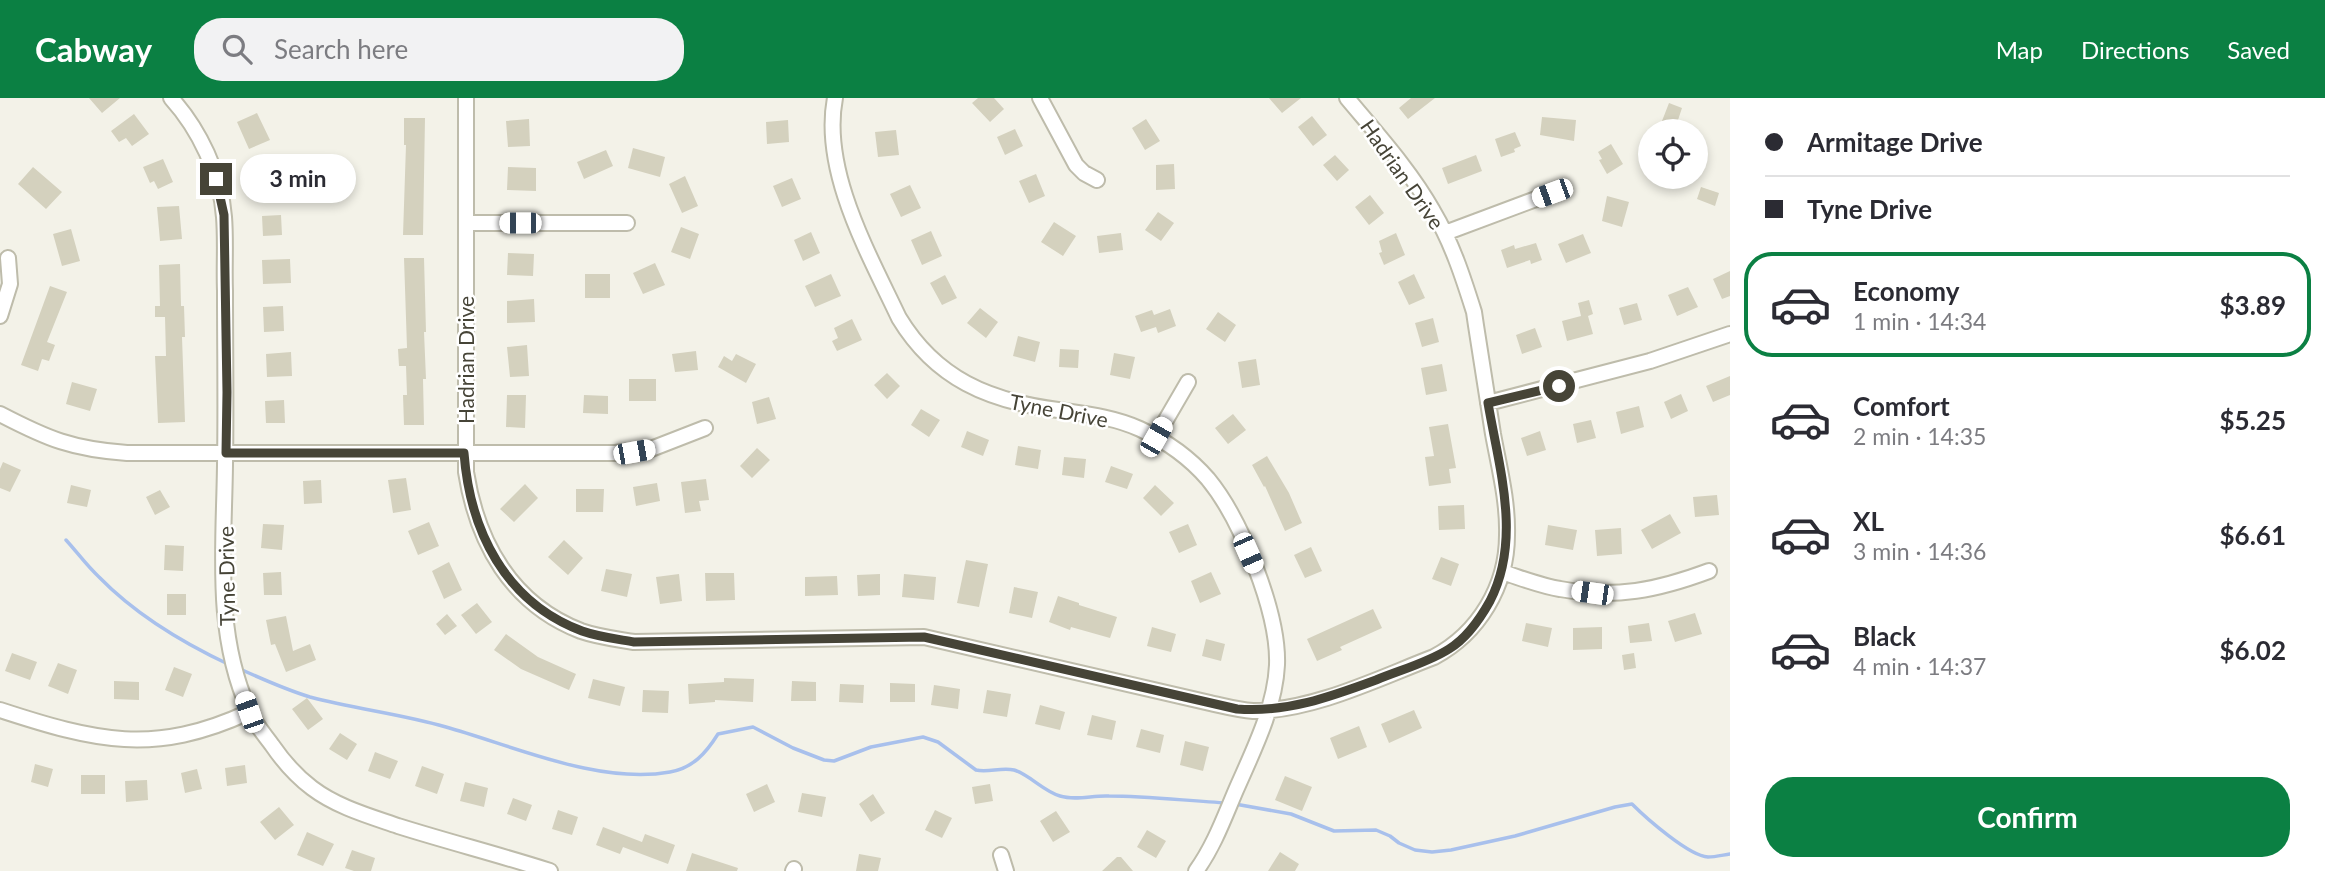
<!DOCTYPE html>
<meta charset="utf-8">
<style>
body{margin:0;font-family:Lato,sans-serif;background:#f2f2f3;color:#2b2b33;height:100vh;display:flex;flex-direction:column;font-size:26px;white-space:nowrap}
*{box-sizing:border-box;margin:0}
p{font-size:23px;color:#7c7c81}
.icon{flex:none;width:38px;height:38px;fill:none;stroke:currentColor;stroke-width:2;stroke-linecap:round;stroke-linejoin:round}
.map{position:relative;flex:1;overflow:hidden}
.panel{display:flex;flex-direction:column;background:#fff;width:595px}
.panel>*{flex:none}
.guide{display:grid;align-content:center;height:154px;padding:0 35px;background:#fff}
.fabs{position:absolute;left:1638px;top:21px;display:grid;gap:14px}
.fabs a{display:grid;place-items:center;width:70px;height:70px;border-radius:50%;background:#fff;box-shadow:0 4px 10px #0003;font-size:35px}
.end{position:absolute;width:32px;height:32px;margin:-16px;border:9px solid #464437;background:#fff;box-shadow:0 0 0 4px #fff}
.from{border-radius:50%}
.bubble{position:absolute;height:49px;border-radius:24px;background:#fff;box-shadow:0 4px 10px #0003;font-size:23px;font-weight:700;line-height:49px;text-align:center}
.car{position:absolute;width:21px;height:42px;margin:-21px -10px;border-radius:9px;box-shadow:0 0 5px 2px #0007;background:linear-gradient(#fff 24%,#345 0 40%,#fff 0 76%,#345 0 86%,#fff 0)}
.guide b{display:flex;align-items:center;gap:24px;height:66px;font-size:26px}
.guide b+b{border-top:2px solid #e1e1e2}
.guide i{width:18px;height:18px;background:#2b2b33}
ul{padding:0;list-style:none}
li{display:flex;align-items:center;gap:21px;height:105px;margin:0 14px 10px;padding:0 21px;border:4px solid transparent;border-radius:28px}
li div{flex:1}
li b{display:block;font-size:26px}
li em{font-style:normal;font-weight:700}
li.on{border-color:#0b8043}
li>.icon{width:63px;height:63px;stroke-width:1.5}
.button{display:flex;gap:14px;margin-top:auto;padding:14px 35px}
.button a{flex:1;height:80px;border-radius:28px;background:#0b8043;color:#fff;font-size:28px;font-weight:700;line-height:80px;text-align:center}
header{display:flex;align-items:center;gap:42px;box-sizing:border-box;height:98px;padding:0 35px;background:#0b8043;color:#fff}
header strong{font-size:33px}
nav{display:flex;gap:38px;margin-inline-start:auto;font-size:24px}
.search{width:490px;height:63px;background:#f2f2f3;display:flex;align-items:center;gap:18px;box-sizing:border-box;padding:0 24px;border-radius:28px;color:#7c7c81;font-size:26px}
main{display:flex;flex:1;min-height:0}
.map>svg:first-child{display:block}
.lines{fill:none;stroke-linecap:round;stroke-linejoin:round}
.stream{stroke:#a8c0ec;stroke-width:3.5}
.building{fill:#d4d1be}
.minor-casing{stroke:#bebcab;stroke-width:18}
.minor{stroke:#fff;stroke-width:14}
.route{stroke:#464437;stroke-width:9}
.labels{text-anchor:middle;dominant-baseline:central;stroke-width:5;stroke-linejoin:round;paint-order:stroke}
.street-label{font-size:21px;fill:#464437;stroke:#fff}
</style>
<header>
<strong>Cabway</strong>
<div class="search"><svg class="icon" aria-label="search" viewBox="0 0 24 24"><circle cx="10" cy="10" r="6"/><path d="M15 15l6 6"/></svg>Search here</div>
<nav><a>Map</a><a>Directions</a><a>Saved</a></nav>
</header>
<main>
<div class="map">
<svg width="1730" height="773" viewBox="0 0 1730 773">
<rect width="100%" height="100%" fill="#f3f2e8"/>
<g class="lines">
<path class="stream" d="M 66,442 C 77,454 87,468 99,479 C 135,516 183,545 230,567
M 240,571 C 262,581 287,592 310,599 C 355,611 401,616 446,629 C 514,648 599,687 670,674 C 693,670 706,655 718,636 L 753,629 L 793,650 L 824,662 L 834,663 L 871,649 L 923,639 L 938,644 L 976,672 C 988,675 1001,669 1014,672 C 1030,677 1043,693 1060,698 C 1076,703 1093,697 1109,698 C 1148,698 1188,703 1228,705
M 1235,706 L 1291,716 L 1334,733 L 1376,732 L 1390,738 L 1399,745 L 1415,752 L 1432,754 L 1451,752 L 1515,738 L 1615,709 L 1632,706 C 1646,720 1689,758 1708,759 C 1715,759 1723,757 1730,756"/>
</g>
<path class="building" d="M 89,0 L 120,0 L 102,15 Z
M 978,0 L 994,0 L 1004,11 L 990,24 L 972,5 Z
M 1269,0 L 1301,0 L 1282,15 Z
M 1411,0 L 1435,0 L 1408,21 L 1399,10 Z
M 1669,5 L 1682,10 L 1676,28 L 1662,23 Z
M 257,15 L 270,42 L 249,51 L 237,24 Z
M 134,16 L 149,36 L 132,48 L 126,40 L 119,44 L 111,33 Z
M 1312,18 L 1327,37 L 1313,48 L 1298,29 Z
M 1542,19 L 1576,22 L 1574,43 L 1540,37 Z
M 404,20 L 425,20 L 423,137 L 403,137 L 406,47 L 404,47 Z
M 529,21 L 530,48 L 508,49 L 506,23 Z
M 1146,21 L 1160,43 L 1145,52 L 1132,30 Z
M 788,22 L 789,44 L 767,46 L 766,24 Z
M 1015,31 L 1023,48 L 1005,57 L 997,39 Z
M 896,32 L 899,57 L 878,59 L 875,34 Z
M 1515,34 L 1521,48 L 1514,51 L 1515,54 L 1501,59 L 1495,41 Z
M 1611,46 L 1623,66 L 1607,76 L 1599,62 L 1602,61 L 1598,54 Z
M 633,50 L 665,59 L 660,79 L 628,70 Z
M 606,52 L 613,68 L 584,81 L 577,64 Z
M 1335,57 L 1349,72 L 1337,83 L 1323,67 Z
M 1476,57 L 1482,73 L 1448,86 L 1442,70 Z
M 163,61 L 173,84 L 158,91 L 154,83 L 150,85 L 143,69 Z
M 276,65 L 282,88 L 264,93 L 258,70 Z
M 1174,66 L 1175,91 L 1156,92 L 1156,67 Z
M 33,69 L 62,94 L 46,111 L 18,86 Z
M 508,69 L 536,70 L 536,93 L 507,92 Z
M 1036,76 L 1045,98 L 1029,105 L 1019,83 Z
M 685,78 L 698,108 L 682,115 L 669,86 Z
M 792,80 L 801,101 L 782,109 L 773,88 Z
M 910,87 L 921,110 L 901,119 L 890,96 Z
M 1701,89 L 1719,95 L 1715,108 L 1697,101 Z
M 1370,97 L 1384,115 L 1369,127 L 1355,109 Z
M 1607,98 L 1629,104 L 1622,129 L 1602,123 Z
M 179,108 L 182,141 L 160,143 L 157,109 Z
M 1158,114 L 1174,125 L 1161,143 L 1145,132 Z
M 281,117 L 282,137 L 263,138 L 262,118 Z
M 1054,124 L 1076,138 L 1063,158 L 1041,144 Z
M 681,129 L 699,136 L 690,161 L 671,154 Z
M 71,131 L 80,163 L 62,168 L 53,136 Z
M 931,133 L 942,158 L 922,167 L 911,142 Z
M 811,134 L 820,155 L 803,163 L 794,142 Z
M 1121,135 L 1123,152 L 1099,155 L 1097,138 Z
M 1396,135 L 1405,157 L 1384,167 L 1379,155 L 1382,154 L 1379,143 Z
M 1583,136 L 1591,155 L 1566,165 L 1558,146 Z
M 1536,145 L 1542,162 L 1531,166 L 1530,162 L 1507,170 L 1501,152 L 1514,147 L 1515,151 Z
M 508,155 L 534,156 L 533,178 L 507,177 Z
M 404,160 L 424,160 L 426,234 L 424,234 L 426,281 L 423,281 L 424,327 L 404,327 L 403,297 L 407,297 L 406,268 L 399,268 L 398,251 L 407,250 Z
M 290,161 L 291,185 L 263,186 L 262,162 Z
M 655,165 L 665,187 L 643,196 L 633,175 Z
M 180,166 L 181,208 L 184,208 L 185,239 L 182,239 L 185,324 L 158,325 L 155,258 L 166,258 L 165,219 L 155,219 L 155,208 L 160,208 L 159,167 Z
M 1730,173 L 1730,198 L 1722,201 L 1713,181 Z
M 585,176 L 610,176 L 610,200 L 585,200 Z
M 831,176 L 841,198 L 815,209 L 805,188 Z
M 1414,176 L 1425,200 L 1409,207 L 1398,184 Z
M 945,177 L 957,200 L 942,207 L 930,185 Z
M 50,188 L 67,194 L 47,244 L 55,247 L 49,263 L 42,261 L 38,273 L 21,267 Z
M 1688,189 L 1698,209 L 1677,218 L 1668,197 Z
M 534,201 L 535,224 L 507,225 L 507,203 Z
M 1589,202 L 1593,216 L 1588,218 L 1593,236 L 1567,243 L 1562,223 L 1581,218 L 1578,205 Z
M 1637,205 L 1642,222 L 1624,227 L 1619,210 Z
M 283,208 L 284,233 L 264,234 L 263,209 Z
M 980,210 L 998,224 L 986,240 L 967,225 Z
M 1170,211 L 1176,228 L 1158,235 L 1156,229 L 1141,234 L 1135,218 L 1152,212 L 1154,217 Z
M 1218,214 L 1236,227 L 1225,244 L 1206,231 Z
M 1433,220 L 1439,244 L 1422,249 L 1415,225 Z
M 852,221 L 862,242 L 837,253 L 832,243 L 838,240 L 834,230 Z
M 1535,230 L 1542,249 L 1522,256 L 1516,237 Z
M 1018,238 L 1040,244 L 1035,264 L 1013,258 Z
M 527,247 L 529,278 L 510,279 L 507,249 Z
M 1060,251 L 1079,252 L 1078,270 L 1059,269 Z
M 696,253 L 698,272 L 675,274 L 672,256 Z
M 291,254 L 292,278 L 267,279 L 266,256 Z
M 1114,255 L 1135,259 L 1130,281 L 1110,277 Z
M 736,256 L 756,266 L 746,285 L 718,269 L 724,258 L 732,263 Z
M 1256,261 L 1260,287 L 1242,290 L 1238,264 Z
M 1442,266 L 1447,293 L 1426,297 L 1421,270 Z
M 887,275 L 900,288 L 887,301 L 874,287 Z
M 1730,278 L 1730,297 L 1713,304 L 1706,288 Z
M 629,281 L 656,281 L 656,303 L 629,303 Z
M 72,284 L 97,291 L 90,313 L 66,306 Z
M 1681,296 L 1688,313 L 1671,321 L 1664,304 Z
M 507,297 L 526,297 L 525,330 L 506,329 Z
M 584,297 L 608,298 L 608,316 L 583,315 Z
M 769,299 L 776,321 L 757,326 L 752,304 Z
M 284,302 L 285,325 L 266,325 L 265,303 Z
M 1639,308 L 1644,329 L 1621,336 L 1616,314 Z
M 921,311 L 940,322 L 929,339 L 911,327 Z
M 1233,316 L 1246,332 L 1228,346 L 1215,330 Z
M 1591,322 L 1596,340 L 1577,345 L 1573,326 Z
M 1448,326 L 1456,370 L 1449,371 L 1451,385 L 1429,388 L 1425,359 L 1434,358 L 1429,329 Z
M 967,333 L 989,342 L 983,358 L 961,349 Z
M 1540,333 L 1546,352 L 1527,358 L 1521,340 Z
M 1018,348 L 1041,352 L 1038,371 L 1015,367 Z
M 757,350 L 770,362 L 752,380 L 740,368 Z
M 1267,358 L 1289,395 L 1302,425 L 1285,433 L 1265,388 L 1264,389 L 1252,367 Z
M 1064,359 L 1086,361 L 1084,380 L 1062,377 Z
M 3,364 L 21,372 L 10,394 L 0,390 L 0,371 Z
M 1111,368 L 1133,376 L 1127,391 L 1105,384 Z
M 406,380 L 411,412 L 393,415 L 388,382 Z
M 706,381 L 709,402 L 699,403 L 701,413 L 685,415 L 681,384 Z
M 321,382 L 322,405 L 304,406 L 303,383 Z
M 657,385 L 660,403 L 636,408 L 633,389 Z
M 525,386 L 538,400 L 514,424 L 500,411 Z
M 71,387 L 91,392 L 87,409 L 67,405 Z
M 1155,387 L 1174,405 L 1161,418 L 1143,400 Z
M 576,391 L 604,391 L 603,414 L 576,414 Z
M 160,392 L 170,409 L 155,417 L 146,399 Z
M 1717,397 L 1719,417 L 1695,419 L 1693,399 Z
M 1464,407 L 1465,431 L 1439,432 L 1438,408 Z
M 1670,416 L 1681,435 L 1652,451 L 1641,432 Z
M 429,424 L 439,448 L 418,457 L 408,433 Z
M 263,426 L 284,427 L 282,452 L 261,450 Z
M 1188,426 L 1197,447 L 1179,455 L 1169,434 Z
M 1548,427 L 1577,432 L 1573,452 L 1545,447 Z
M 1621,430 L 1622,456 L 1597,458 L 1595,432 Z
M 564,442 L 583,460 L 568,477 L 548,459 Z
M 165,447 L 184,448 L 183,473 L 164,472 Z
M 1311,449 L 1322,473 L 1305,480 L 1294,457 Z
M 1441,459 L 1459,466 L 1451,488 L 1432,481 Z
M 966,462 L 988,466 L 979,509 L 957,505 Z
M 449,464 L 462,492 L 444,501 L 432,473 Z
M 606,471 L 632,476 L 627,499 L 601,493 Z
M 281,474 L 282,497 L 264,497 L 263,475 Z
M 1211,474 L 1221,496 L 1200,505 L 1191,483 Z
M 705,475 L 734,475 L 735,502 L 706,503 Z
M 679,476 L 682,503 L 660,506 L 656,479 Z
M 880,476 L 880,497 L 858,498 L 857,477 Z
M 904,476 L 936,479 L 934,502 L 902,499 Z
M 837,478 L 838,497 L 805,498 L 805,479 Z
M 1014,489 L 1038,494 L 1032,520 L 1009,515 Z
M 167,496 L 186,496 L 186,517 L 167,517 Z
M 1058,498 L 1079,505 L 1079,507 L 1117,519 L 1110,540 L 1071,529 L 1070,532 L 1049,524 Z
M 477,505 L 492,524 L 476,536 L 461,517 Z
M 1373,511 L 1382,530 L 1340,549 L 1342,552 L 1317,563 L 1307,541 Z
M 1695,515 L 1702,536 L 1675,544 L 1668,523 Z
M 447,516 L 457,528 L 445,537 L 436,526 Z
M 286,518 L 293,553 L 310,546 L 316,562 L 286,574 L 275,546 L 271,547 L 266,522 Z
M 1526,525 L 1552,530 L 1548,549 L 1522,543 Z
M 1649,525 L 1652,543 L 1630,545 L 1628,528 Z
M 1152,529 L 1176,536 L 1171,554 L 1147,548 Z
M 1602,529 L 1602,551 L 1573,552 L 1573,530 Z
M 506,536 L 538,559 L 576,576 L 569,592 L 521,571 L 494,552 Z
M 1206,541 L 1225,546 L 1221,563 L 1202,558 Z
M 12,555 L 37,564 L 30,582 L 5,573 Z
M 1634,555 L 1636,570 L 1624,572 L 1622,557 Z
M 58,565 L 77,572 L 68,596 L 48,588 Z
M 174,569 L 192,576 L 183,599 L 165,592 Z
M 724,580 L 754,581 L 753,604 L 715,602 L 715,604 L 689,606 L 688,586 L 724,584 Z
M 593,581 L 625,589 L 620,608 L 588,600 Z
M 114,583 L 139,584 L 139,602 L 114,601 Z
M 792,583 L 816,584 L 816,603 L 791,603 Z
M 890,585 L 915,586 L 915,604 L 890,604 Z
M 840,586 L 864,587 L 863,605 L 839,604 Z
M 934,587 L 960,591 L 958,611 L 931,607 Z
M 643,592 L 669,593 L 668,615 L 642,614 Z
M 987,592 L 1011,596 L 1007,619 L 983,615 Z
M 307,600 L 323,621 L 308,632 L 292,611 Z
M 1040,607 L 1065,614 L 1060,632 L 1035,626 Z
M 1414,612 L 1422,630 L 1389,645 L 1381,626 Z
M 1092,617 L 1116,623 L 1112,642 L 1087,637 Z
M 1359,628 L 1367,649 L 1338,661 L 1330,640 Z
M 1141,631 L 1164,637 L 1160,655 L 1136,649 Z
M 340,635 L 357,646 L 347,662 L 329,651 Z
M 1185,643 L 1209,649 L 1203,673 L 1180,667 Z
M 375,654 L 398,663 L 390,681 L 368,673 Z
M 35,666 L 53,671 L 48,689 L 31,684 Z
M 245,667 L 247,685 L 227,688 L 225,670 Z
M 422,668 L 444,676 L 437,696 L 415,688 Z
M 197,671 L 202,691 L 185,695 L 181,675 Z
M 81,677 L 105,677 L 105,696 L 81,696 Z
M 1285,678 L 1312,689 L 1302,713 L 1275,702 Z
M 147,682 L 148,702 L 126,704 L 125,683 Z
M 465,684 L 488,690 L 484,709 L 460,703 Z
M 767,686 L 775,704 L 754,714 L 746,696 Z
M 990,686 L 993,703 L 975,706 L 972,689 Z
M 802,695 L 826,699 L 822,719 L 798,714 Z
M 873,696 L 885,715 L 871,724 L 859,706 Z
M 513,700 L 532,707 L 526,723 L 507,716 Z
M 279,709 L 294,727 L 275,742 L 260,724 Z
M 558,712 L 578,719 L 572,737 L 552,731 Z
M 935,712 L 952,720 L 942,740 L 925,732 Z
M 1056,713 L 1070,734 L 1053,744 L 1040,723 Z
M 603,729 L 642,744 L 645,736 L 675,747 L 668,766 L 623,749 L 620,756 L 596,747 Z
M 1147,732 L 1166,743 L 1156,760 L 1137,749 Z
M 307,734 L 334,746 L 323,768 L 297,757 Z
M 352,752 L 375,760 L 371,773 L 354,773 L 345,770 Z
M 1280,754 L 1299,766 L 1295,773 L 1268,773 Z
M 692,755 L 738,770 L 737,773 L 686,773 Z
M 859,756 L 881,760 L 878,773 L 856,773 Z
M 1117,759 L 1121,759 L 1133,773 L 1102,773 Z"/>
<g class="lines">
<defs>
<path id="minor" d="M 171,0 C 199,31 221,76 224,119 C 226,143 224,168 225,193 C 225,251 226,309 225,367 C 224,450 214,535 249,612 C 254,625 264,636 272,647 C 283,663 296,678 312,690 C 337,709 369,718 398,728 C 449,744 500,757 550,773
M 466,0 L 466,374 C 477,444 511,506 581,533 C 598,539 616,541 634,544 L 924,539 L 1210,605 C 1224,608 1238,612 1253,613 C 1313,613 1379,580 1434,559 C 1479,535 1507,488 1507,437 C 1508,403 1499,369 1493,336 C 1487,296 1480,255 1474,214 C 1463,179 1452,145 1433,113 C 1410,72 1377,36 1347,0
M 835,0 C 821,73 869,156 899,220 C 936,281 989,303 1058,312 C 1085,316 1114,319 1140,331 C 1166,343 1189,359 1208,381 C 1241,421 1279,515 1277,567 C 1275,610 1253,653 1236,692 C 1224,720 1214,748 1196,773
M 1040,0 L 1076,67 L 1084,75 L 1097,82
M 466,125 L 627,125
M 1445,135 L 1552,95
M 0,218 L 10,186 L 8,160
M 1488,305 L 1650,263 L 1730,236
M 0,316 C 48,341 72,351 127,355 L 615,355 L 651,351 L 705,330
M 1156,339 L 1188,284
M 1502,474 C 1521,480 1541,488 1560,491 C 1615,501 1658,492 1709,473
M 0,612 C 95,643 154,658 249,614
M 1001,757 L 1006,773
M 793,773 L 794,771"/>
</defs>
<use href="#minor" class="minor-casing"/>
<use href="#minor" class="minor"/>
</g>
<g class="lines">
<path class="route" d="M 216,81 L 224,117 L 227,294 L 226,355 L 464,355 C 470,433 505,504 582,533 C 599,539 617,541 634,544 L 924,539 L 1237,611 C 1286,615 1330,599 1376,582 C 1400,572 1427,565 1449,551 C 1467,540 1480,521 1490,503 C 1522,441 1499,370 1488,305 L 1559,288"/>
</g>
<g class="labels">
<g class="street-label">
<text transform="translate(1403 76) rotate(55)">Hadrian Drive</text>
<text transform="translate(465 262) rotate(-90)">Hadrian Drive</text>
<text transform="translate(1059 312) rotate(11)">Tyne Drive</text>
<text transform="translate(226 478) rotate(-91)">Tyne Drive</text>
</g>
</g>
</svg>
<div class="fabs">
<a><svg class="icon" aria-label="locate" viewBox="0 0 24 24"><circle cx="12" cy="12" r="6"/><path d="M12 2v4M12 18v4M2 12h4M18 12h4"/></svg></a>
</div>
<i class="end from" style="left:1559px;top:288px"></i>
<i class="end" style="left:216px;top:81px"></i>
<div class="bubble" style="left:240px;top:56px;width:116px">3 min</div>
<i class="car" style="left:1552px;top:95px;rotate:250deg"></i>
<i class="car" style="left:520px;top:125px;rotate:270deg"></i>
<i class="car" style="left:1156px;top:339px;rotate:30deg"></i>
<i class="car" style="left:634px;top:354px;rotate:80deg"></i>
<i class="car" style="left:1248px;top:455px;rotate:156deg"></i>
<i class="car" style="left:1592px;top:495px;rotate:278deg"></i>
<i class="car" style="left:249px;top:614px;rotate:341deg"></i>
</div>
<section class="panel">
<div class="guide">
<b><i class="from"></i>Armitage Drive</b>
<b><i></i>Tyne Drive</b>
</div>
<ul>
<li class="on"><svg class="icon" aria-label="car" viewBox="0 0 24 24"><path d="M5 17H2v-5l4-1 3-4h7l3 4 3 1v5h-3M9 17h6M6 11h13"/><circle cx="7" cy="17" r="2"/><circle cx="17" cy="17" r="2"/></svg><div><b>Economy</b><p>1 min · 14:34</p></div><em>$3.89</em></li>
<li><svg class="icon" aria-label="car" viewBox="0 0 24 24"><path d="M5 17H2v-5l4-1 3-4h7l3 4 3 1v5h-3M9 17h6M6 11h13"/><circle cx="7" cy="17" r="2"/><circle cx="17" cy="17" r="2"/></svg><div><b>Comfort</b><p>2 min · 14:35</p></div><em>$5.25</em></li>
<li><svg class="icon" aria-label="car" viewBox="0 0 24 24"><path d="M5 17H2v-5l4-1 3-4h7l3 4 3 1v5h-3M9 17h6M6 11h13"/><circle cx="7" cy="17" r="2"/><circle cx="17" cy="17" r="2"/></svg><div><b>XL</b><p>3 min · 14:36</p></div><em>$6.61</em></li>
<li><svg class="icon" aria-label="car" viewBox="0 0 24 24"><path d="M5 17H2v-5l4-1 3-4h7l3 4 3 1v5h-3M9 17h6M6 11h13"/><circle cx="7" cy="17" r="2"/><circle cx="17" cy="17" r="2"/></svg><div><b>Black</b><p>4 min · 14:37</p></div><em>$6.02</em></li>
</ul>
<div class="button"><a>Confirm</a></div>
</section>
</main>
